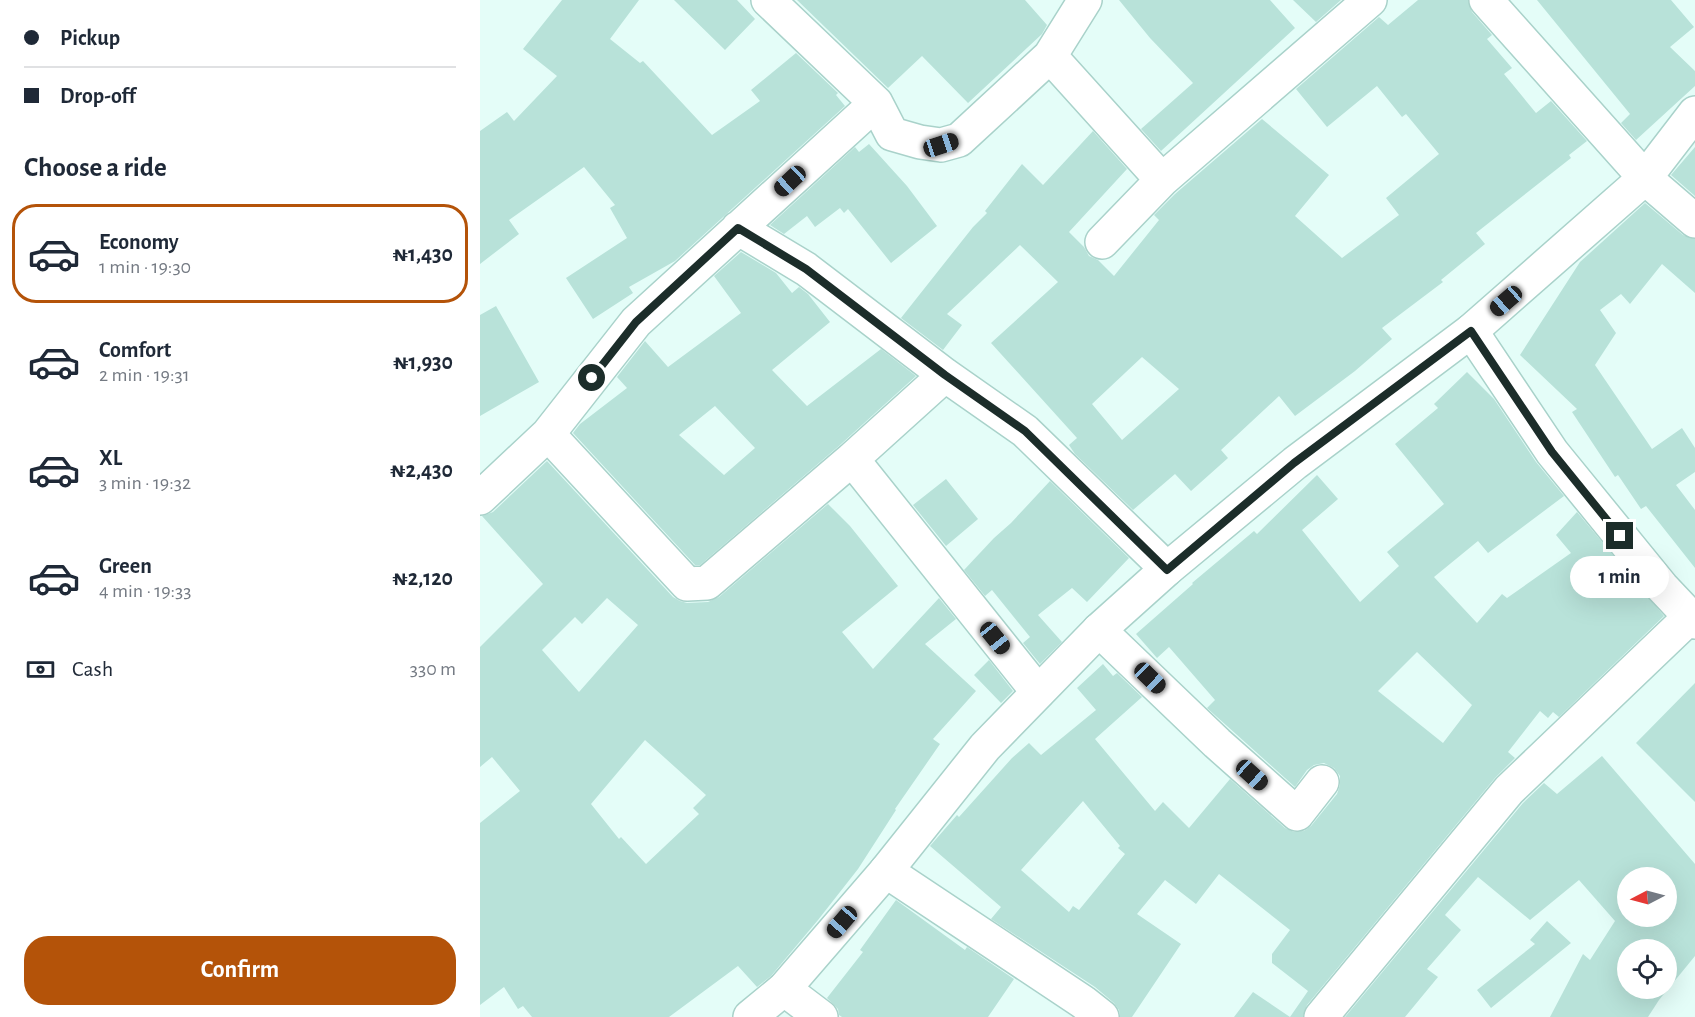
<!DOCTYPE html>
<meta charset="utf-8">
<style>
body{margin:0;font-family:"Alegreya Sans",sans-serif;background:#f2f2f3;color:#1f2937;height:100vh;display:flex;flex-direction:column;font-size:22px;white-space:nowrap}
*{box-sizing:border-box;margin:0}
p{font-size:20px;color:#747a83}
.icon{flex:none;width:33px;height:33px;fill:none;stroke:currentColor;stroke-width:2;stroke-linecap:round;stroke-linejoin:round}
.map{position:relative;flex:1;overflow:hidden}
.side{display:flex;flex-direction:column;background:#fff;width:480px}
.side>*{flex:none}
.hud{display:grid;align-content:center;height:132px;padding:0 24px;background:#fff}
.needle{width:39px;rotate:264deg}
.controls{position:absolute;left:1137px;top:867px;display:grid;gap:12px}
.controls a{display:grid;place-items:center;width:60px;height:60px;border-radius:50%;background:#fff;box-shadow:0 6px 24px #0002;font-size:30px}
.end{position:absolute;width:27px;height:27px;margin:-14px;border:8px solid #1c2d2a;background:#fff;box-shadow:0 0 0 3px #fff}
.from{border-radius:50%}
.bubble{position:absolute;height:42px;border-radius:21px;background:#fff;box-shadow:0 6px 24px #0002;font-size:20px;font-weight:700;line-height:42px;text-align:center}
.car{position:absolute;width:18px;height:36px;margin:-18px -9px;border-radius:8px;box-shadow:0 0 4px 2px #0007;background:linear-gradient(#222 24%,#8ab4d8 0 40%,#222 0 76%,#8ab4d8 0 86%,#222 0)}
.hud b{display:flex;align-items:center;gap:21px;height:57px;font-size:22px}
.hud b+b{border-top:2px solid #e0e1e3}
.hud i{width:15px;height:15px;background:#1f2937}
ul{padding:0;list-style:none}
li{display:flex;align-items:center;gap:18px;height:99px;margin:0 12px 9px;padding:0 12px;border:3px solid transparent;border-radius:24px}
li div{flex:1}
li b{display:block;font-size:22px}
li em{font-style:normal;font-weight:700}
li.active{border-color:#b45309}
li>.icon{width:54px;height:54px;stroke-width:1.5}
h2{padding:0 24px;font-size:27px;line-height:72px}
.pay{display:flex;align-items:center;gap:15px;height:66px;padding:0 24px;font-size:22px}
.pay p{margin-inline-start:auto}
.cta{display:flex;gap:12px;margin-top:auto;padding:12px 24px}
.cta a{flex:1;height:69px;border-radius:24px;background:#b45309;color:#fff;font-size:24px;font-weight:700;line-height:69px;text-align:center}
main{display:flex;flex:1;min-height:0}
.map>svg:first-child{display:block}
.building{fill:#b8e2d9;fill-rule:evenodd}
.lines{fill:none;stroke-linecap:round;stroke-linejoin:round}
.street-casing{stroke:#a9d2ca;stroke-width:36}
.secondary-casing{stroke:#a9d2ca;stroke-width:36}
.street{stroke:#fff;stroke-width:33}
.secondary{stroke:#fff;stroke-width:33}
.route{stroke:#1c2d2a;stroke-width:8}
</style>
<main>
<section class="side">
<div class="hud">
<b><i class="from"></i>Pickup</b>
<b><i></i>Drop-off</b>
</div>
<h2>Choose a ride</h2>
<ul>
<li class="active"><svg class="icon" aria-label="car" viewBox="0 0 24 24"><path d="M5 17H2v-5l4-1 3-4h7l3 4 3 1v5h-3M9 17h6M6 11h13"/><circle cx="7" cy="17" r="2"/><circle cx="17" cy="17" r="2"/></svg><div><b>Economy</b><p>1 min · 19:30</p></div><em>₦1,430</em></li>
<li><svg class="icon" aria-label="car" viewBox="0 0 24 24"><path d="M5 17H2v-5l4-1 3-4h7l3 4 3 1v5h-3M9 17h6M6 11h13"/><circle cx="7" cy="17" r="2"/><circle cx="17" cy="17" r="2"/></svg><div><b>Comfort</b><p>2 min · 19:31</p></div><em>₦1,930</em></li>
<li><svg class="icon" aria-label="car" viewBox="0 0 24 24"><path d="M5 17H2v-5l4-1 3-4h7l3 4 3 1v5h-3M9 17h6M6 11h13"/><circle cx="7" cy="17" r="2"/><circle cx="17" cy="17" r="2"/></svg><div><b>XL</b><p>3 min · 19:32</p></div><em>₦2,430</em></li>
<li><svg class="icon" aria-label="car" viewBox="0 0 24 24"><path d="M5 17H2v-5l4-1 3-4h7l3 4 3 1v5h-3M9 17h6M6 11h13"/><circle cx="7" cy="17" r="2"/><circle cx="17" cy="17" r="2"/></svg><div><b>Green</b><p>4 min · 19:33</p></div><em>₦2,120</em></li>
</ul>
<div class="pay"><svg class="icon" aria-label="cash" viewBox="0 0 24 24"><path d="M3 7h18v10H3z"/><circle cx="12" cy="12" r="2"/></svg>Cash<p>330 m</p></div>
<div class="cta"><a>Confirm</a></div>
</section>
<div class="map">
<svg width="1215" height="1017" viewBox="0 0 1215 1017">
<rect width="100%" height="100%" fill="#e4fdf8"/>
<path class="building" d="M 82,0 L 159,0 L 130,39 L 160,63 L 163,61 L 232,135 L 280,101 L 271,90 L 316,53 L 358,93 L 356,95 L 365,106 L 195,261 L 149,287 L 153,293 L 113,319 L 86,278 L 147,238 L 130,208 L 135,205 L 104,167 L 29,220 L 39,234 L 0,264 L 0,131 L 27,112 L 34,121 L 77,76 L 43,49 Z
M 194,0 L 257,0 L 275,19 L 245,50 Z
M 317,0 L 545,0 L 567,25 L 562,34 L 488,103 L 442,56 L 408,88 Z
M 639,0 L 790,0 L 815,28 L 681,151 L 661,129 L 713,83 L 670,38 Z
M 813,0 L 861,0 L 836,22 Z
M 938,0 L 988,0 L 992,12 L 1012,35 L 1007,39 L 1032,68 L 1024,74 L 1056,113 L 1071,101 L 1107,141 L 1089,155 L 1091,158 L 996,233 L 1005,244 L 961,280 L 963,282 L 902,328 L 912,339 L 875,371 L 815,416 L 799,396 L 741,450 L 748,458 L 711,491 L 695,474 L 653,510 L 595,454 L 589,445 L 597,438 L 511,343 L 578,282 L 540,245 L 467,314 L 482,325 L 463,350 L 421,318 L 493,227 L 507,213 L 505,211 L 542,164 L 563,185 L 613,131 L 647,169 L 589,232 L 604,247 L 609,256 L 618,260 L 634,276 L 679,220 L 674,215 L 695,194 L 782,119 L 849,175 L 815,216 L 862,258 L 919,215 L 906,198 L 959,154 L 926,114 L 922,117 L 897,86 L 847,127 L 816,89 L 899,17 L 908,25 ZM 662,357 L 699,389 L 642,440 L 612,404 Z
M 1057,0 L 1191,0 L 1214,27 L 1190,47 L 1215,71 L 1215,86 L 1156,140 L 1141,123 L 1150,114 Z
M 389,144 L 427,186 L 457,226 L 411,263 L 368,209 L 364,213 L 360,208 L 335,227 L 327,216 L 304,234 L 290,225 L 375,147 L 379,152 Z
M 1215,147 L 1215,196 L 1191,175 Z
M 1165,203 L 1203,235 L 1215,239 L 1215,293 L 1182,264 L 1150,304 L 1141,294 L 1120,310 L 1136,333 L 1115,365 L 1172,449 L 1202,428 L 1215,448 L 1215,472 L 1196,485 L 1215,510 L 1215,568 L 1166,506 L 1161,509 L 1138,475 L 1135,477 L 1092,412 L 1097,409 L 1040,355 L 1100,262 Z
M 261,252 L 296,273 L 312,293 L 319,287 L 328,294 L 350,322 L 292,370 L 327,406 L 401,349 L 436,376 L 360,445 L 220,565 L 215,565 L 93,433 L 100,424 L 147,388 L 137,377 L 165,341 L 188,367 L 261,313 L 234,276 ZM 235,406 L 275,448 L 244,475 L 199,435 Z
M 16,306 L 59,382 L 0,416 L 0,315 Z
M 987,372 L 1014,399 L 1056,462 L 1084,496 L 1008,553 L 998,541 L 954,577 L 997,623 L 1022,594 L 1027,598 L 1091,553 L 1076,535 L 1097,512 L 1184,616 L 1079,717 L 1073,712 L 1068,718 L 1060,711 L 1028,752 L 1035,758 L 1015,778 L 827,1005 L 823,1017 L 754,1017 L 773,992 L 810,1017 L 828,991 L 792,963 L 792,954 L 810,930 L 739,874 L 716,904 L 685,880 L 657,914 L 701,944 L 652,1017 L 640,1017 L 639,1010 L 634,1003 L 615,987 L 511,919 L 521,907 L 450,846 L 477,815 L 479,817 L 532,758 L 549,743 L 561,755 L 616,710 L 597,688 L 623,664 L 633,676 L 637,673 L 662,697 L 615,739 L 675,811 L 683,802 L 709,828 L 750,779 L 805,828 L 814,832 L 824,831 L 831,826 L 857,794 L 860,785 L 860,776 L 854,768 L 844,763 L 834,765 L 827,770 L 815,787 L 727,708 L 735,700 L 689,647 L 677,658 L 656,634 L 713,584 L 712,583 L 774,531 L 777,534 L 837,475 L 858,499 L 822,530 L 880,602 L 919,566 L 907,552 L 964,504 L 915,444 L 958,408 L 954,404 ZM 937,652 L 992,705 L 963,743 L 898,691 ZM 603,801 L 640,846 L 638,848 L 645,854 L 599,910 L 593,906 L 589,912 L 541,870 Z
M 67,461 L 193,597 L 200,601 L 207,603 L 228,602 L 239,597 L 348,504 L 370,526 L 418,586 L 362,632 L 393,669 L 459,598 L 476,619 L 445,644 L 496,691 L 453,739 L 460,744 L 415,809 L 416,810 L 378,869 L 338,920 L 291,976 L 277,987 L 258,966 L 189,1017 L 52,1017 L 43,1006 L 38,1009 L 24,987 L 0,1005 L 0,823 L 40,791 L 12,757 L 0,767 L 0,647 L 63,584 L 2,516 L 13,512 ZM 127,598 L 158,625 L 99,692 L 62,650 L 95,617 L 102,624 ZM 165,740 L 226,795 L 213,808 L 219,814 L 166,864 L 141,837 L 139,839 L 111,804 Z
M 466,479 L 498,519 L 466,546 L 433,505 Z
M 570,481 L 649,558 L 607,602 L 592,588 L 558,615 L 582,642 L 560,664 L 543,643 L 550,637 L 512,590 L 505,596 L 484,570 L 514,538 L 531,523 Z
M 509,660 L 533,691 L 521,703 L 494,675 Z
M 1215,683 L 1215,802 L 1156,743 Z
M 1122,756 L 1215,864 L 1215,956 L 1179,1000 L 1168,1017 L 1070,1017 L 1103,954 L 1110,960 L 1135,921 L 1099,880 L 1050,920 L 998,877 L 965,915 L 981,930 L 947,969 L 958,977 L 925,1017 L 865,1017 L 1043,803 L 1064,783 L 1077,794 ZM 1148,878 L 1186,878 L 1186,916 L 1148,916 ZM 1148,950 L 1186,950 L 1186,988 L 1148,988 Z
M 416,900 L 485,950 L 487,947 L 534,979 L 508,1017 L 362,1017 L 359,1015 L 358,1009 L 347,998 L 383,952 L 380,950 Z
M 1067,921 L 1091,943 L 1011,1008 L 997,990 L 1055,944 L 1050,940 Z"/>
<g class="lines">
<defs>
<path id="street" d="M 288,0 L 396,103 L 412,134 L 440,142 L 461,145 L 479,140 L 570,56 L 605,0
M 1006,0 L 1165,178 L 1215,221
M 570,56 L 682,180
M 258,228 L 326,269 L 465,375 L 545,431 L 687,569
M 622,242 L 682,180 L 890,0
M 991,331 L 1072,452 L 1182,587 L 1215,622
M 68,434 L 207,584 L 227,583 L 372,459 L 465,375
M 372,459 L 558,692
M 0,498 L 68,434 L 156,322 L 396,103
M 619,630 L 737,743 L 817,814 L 842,782
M 406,871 L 603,1002 L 622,1017
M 304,989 L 341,1017
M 841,1017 L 1029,790 L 1210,617"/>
<path id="secondary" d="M 270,1017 L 304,989 L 406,871 L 505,747 L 619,630 L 687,569 L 815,463 L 991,331 L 1165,178 L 1215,113"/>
</defs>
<use href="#street" class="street-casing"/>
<use href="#secondary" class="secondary-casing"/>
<use href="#street" class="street"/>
<use href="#secondary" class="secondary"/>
</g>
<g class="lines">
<path class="route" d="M 112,378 L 156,322 L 258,228 L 326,269 L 465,375 L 545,431 L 687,570 L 814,463 L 991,331 L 1072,452 L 1140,536"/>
</g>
</svg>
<div class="controls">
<a><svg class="needle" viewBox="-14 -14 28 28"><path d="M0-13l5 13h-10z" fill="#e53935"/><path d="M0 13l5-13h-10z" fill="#747a83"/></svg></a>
<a><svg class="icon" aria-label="locate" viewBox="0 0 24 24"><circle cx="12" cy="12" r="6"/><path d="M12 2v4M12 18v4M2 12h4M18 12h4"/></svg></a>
</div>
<i class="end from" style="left:112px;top:378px"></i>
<i class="end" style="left:1140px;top:536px"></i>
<div class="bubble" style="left:1090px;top:556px;width:99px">1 min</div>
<i class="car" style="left:461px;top:145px;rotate:72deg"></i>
<i class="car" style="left:310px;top:181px;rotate:227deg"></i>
<i class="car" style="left:1026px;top:301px;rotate:229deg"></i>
<i class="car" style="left:515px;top:638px;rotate:141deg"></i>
<i class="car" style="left:670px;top:678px;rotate:134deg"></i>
<i class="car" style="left:772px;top:775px;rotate:132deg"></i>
<i class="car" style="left:362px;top:922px;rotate:221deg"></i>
</div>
</main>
